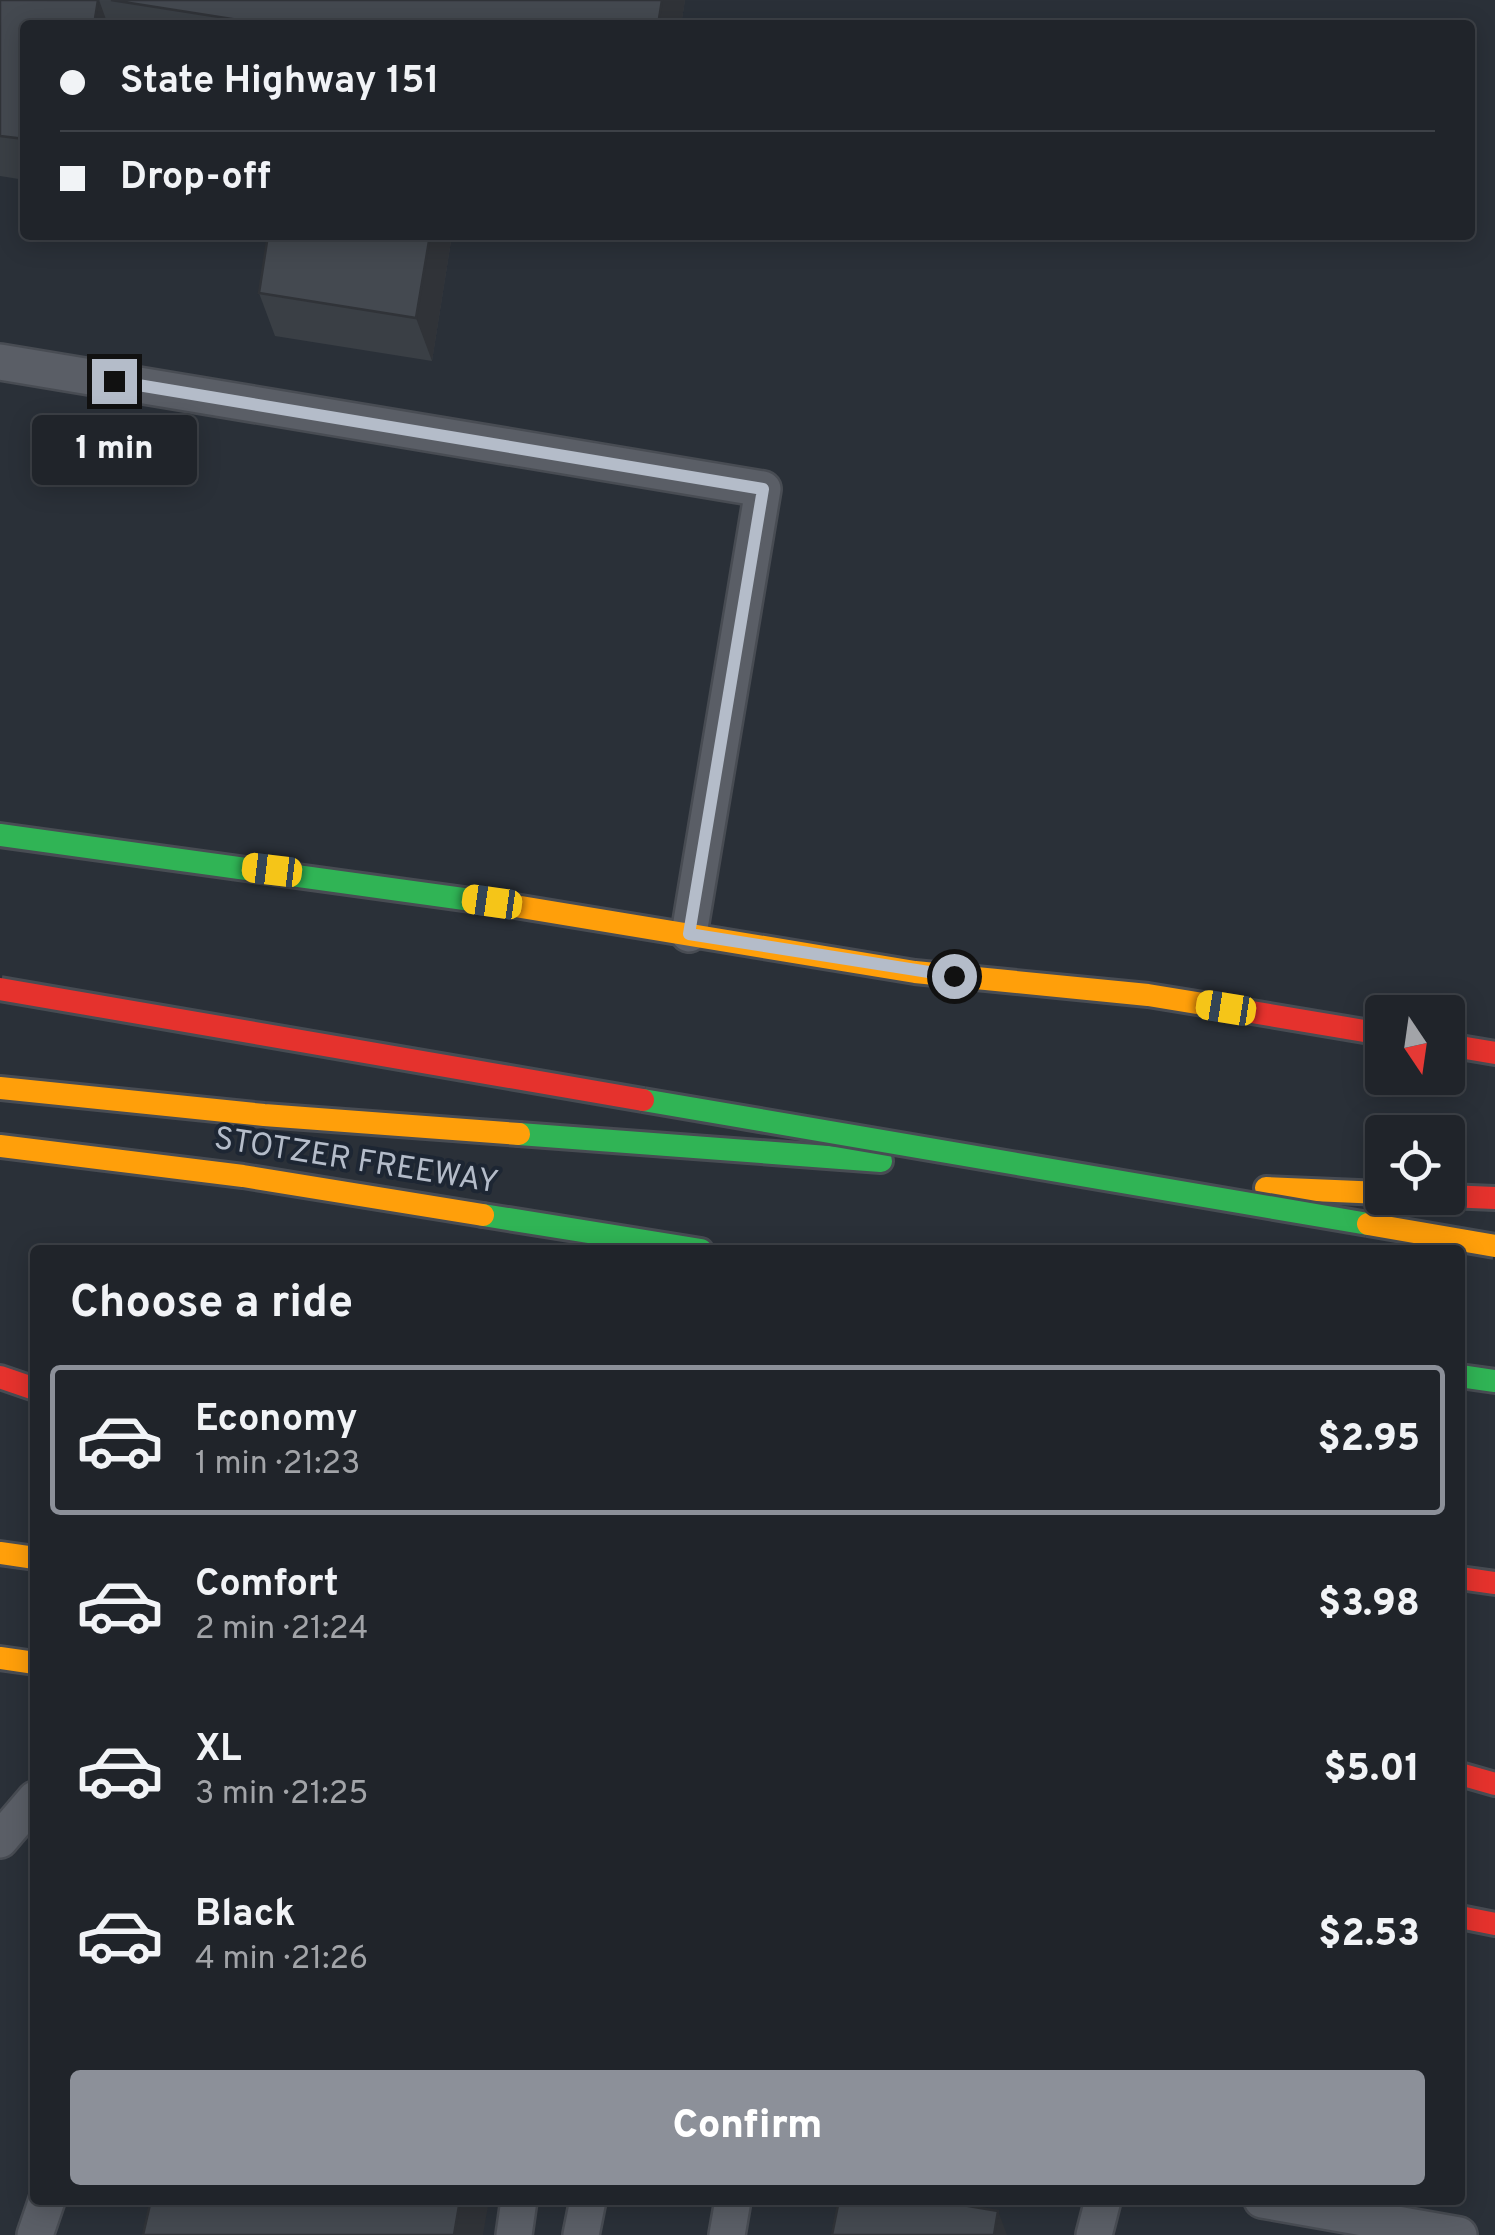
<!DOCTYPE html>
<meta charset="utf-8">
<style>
body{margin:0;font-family:Overpass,sans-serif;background:#2d3036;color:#f1f3f6;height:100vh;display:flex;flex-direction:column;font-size:38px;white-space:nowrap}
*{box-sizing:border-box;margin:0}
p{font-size:32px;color:#a2a4a8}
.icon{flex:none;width:55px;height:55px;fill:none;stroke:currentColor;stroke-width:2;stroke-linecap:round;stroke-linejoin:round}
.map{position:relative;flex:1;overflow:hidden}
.details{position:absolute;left:30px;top:1245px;width:1435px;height:960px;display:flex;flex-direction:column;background:#20242a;border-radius:10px;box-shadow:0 5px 25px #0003,0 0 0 2px #3d4147}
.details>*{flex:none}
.hud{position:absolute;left:20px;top:20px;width:1455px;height:220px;border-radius:10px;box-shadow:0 5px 25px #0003,0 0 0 2px #3d4147;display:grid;align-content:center;height:220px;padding:0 40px;background:#20242a}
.needle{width:65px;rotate:167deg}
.controls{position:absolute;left:1365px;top:995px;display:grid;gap:20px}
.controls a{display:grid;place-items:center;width:100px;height:100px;border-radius:10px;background:#20242a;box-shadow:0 5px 25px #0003,0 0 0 2px #3d4147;font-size:50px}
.end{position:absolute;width:45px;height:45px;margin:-22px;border:12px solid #b4bcc9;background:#111;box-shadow:0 0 0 5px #111}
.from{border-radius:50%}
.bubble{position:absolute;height:70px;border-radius:10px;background:#20242a;box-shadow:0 5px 25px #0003,0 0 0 2px #3d4147;font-size:32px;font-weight:800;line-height:70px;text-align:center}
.car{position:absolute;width:30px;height:60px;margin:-30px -15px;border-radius:12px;box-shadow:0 0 8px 2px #0007;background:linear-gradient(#f5c518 24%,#345 0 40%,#f5c518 0 76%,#345 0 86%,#f5c518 0)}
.hud b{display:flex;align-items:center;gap:35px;height:95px;font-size:38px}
.hud b+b{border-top:2px solid #3d4147}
.hud i{width:25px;height:25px;background:#f1f3f6}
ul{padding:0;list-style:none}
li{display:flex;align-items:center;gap:30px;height:150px;margin:0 20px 15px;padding:0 20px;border:5px solid transparent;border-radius:10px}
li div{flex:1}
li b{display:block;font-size:38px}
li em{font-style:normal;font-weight:800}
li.current{border-color:#8c9099}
li>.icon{width:90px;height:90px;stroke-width:1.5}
h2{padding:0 40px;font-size:45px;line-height:120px}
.cta{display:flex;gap:20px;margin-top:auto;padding:20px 40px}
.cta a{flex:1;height:115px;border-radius:10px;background:#8c9099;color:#fff;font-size:40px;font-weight:800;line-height:115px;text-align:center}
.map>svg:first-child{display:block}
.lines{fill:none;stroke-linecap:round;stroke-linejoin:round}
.lane-casing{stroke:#484c53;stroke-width:40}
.fast-casing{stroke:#484c53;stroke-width:28}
.slow-casing{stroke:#484c53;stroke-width:28}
.jam-casing{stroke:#484c53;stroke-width:28}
.lane{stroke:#5a5e66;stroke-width:35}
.fast{stroke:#30b455;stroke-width:22}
.slow{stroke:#ff9f0a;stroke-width:22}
.jam{stroke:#e5322d;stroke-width:22}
.fast-bridge-casing{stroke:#474c53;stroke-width:28;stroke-linecap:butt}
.slow-bridge-casing{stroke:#474c53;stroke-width:28;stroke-linecap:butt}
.jam-bridge-casing{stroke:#474c53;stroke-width:28;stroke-linecap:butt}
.fast-bridge{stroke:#30b455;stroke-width:22}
.slow-bridge{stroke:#ff9f0a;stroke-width:22}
.jam-bridge{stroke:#e5322d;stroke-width:22}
.wall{fill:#3a3f45}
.shaded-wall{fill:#303338}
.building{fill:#444950;stroke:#303338;stroke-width:2.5}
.route{stroke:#b4bcc9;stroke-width:12}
.labels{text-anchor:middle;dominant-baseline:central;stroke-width:8;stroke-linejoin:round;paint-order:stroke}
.street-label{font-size:32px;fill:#b4bcc9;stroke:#1d2633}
</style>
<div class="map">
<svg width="1495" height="2235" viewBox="0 0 1495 2235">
<rect width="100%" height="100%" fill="#2a3038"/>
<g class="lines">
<defs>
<path id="lane" d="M 0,362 L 763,489 L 689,934
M 0,1840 L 35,1799
M 1262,2200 L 1459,2235
M 35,2235 L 47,2200
M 514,2235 L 519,2200
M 581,2235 L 588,2200
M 727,2235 L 733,2200
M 1094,2235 L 1103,2200"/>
<path id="fast" d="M 0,835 L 515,906
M 519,1134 L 881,1161
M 483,1215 L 701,1250
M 1460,1376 L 1495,1381"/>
<path id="slow" d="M 515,906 L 915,972 L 1148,995 L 1234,1009
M 0,1088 L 264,1115 L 519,1134
M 0,1146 L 243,1176 L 483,1215
M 1266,1188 L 1382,1193
M 0,1553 L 35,1558
M 0,1658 L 35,1663"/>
<path id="jam" d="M 1234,1009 L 1382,1034
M 1448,1045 L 1495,1053
M 1448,1196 L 1495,1198
M 0,1377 L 35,1389
M 1460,1578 L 1495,1583
M 1460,1774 L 1495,1784
M 1460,1917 L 1495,1924"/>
</defs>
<use href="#lane" class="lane-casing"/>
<use href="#fast" class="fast-casing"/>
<use href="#slow" class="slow-casing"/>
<use href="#jam" class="jam-casing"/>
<use href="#lane" class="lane"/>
<use href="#fast" class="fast"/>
<use href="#slow" class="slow"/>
<use href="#jam" class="jam"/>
<defs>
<path id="fast-bridge" d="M 643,1100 L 1368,1224"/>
<path id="slow-bridge" d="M 1368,1224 L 1495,1246"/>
<path id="jam-bridge" d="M 0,989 L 643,1100"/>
</defs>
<use href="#fast-bridge" class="fast-bridge-casing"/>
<use href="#slow-bridge" class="slow-bridge-casing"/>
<use href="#jam-bridge" class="jam-bridge-casing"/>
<use href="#fast-bridge" class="fast-bridge"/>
<use href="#slow-bridge" class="slow-bridge"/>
<use href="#jam-bridge" class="jam-bridge"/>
</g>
<path class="wall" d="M 0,0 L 685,0 L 681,25 L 25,25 L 25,180 L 0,176 Z
M 268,235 L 452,235 L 432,361 L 275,336 L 259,293 Z"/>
<path class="shaded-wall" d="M 98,0 L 99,0 L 108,25 L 94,25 Z
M 662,0 L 685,0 L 681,25 L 658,25 Z
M 430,235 L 452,235 L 432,361 L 416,318 Z
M 460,2200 L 489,2200 L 483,2235 L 454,2235 Z
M 998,2211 L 1007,2235 L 994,2235 Z"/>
<path class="building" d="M 0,0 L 98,0 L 94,25 L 25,25 L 25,139 L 0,136 Z
M 111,0 L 662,0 L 658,25 L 257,25 L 257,23 Z
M 268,235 L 430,235 L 416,318 L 259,293 Z
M 151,2200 L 460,2200 L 454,2235 L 143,2235 Z
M 839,2200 L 933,2200 L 998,2211 L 994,2235 L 832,2235 Z"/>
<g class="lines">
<path class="route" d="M 114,381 L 763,489 L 689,934 L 954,976"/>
</g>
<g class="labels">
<g class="street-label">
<text transform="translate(356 1162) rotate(9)">STOTZER FREEWAY</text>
</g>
</g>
</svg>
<div class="controls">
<a><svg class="needle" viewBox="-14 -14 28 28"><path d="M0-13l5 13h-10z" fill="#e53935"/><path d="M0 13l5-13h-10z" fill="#a2a4a8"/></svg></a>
<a><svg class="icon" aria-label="locate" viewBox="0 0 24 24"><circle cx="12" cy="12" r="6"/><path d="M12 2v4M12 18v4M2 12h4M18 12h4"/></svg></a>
</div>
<i class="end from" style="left:954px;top:976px"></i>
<i class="end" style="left:114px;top:381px"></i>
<div class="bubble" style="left:32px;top:415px;width:165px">1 min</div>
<i class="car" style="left:272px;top:870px;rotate:277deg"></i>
<i class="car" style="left:492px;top:902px;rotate:278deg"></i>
<i class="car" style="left:1226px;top:1008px;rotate:279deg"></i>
<div class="hud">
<b><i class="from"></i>State Highway 151</b>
<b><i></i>Drop-off</b>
</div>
<section class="details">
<h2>Choose a ride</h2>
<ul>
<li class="current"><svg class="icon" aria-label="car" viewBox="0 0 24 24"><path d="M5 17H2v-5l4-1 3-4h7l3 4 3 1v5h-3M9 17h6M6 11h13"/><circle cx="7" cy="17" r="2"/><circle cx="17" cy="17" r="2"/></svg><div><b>Economy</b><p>1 min · 21:23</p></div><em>$2.95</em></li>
<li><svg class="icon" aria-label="car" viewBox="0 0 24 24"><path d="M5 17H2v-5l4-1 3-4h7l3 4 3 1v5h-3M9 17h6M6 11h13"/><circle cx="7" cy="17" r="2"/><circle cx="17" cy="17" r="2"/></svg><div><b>Comfort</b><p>2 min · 21:24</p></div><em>$3.98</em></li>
<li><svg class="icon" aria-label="car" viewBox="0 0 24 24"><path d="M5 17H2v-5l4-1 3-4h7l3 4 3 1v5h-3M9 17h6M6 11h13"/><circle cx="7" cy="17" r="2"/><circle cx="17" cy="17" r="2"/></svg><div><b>XL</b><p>3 min · 21:25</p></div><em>$5.01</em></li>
<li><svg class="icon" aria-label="car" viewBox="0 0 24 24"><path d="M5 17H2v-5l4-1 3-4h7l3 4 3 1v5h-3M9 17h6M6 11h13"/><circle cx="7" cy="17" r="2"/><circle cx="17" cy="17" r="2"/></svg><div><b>Black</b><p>4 min · 21:26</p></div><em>$2.53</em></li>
</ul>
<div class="cta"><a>Confirm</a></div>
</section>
</div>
